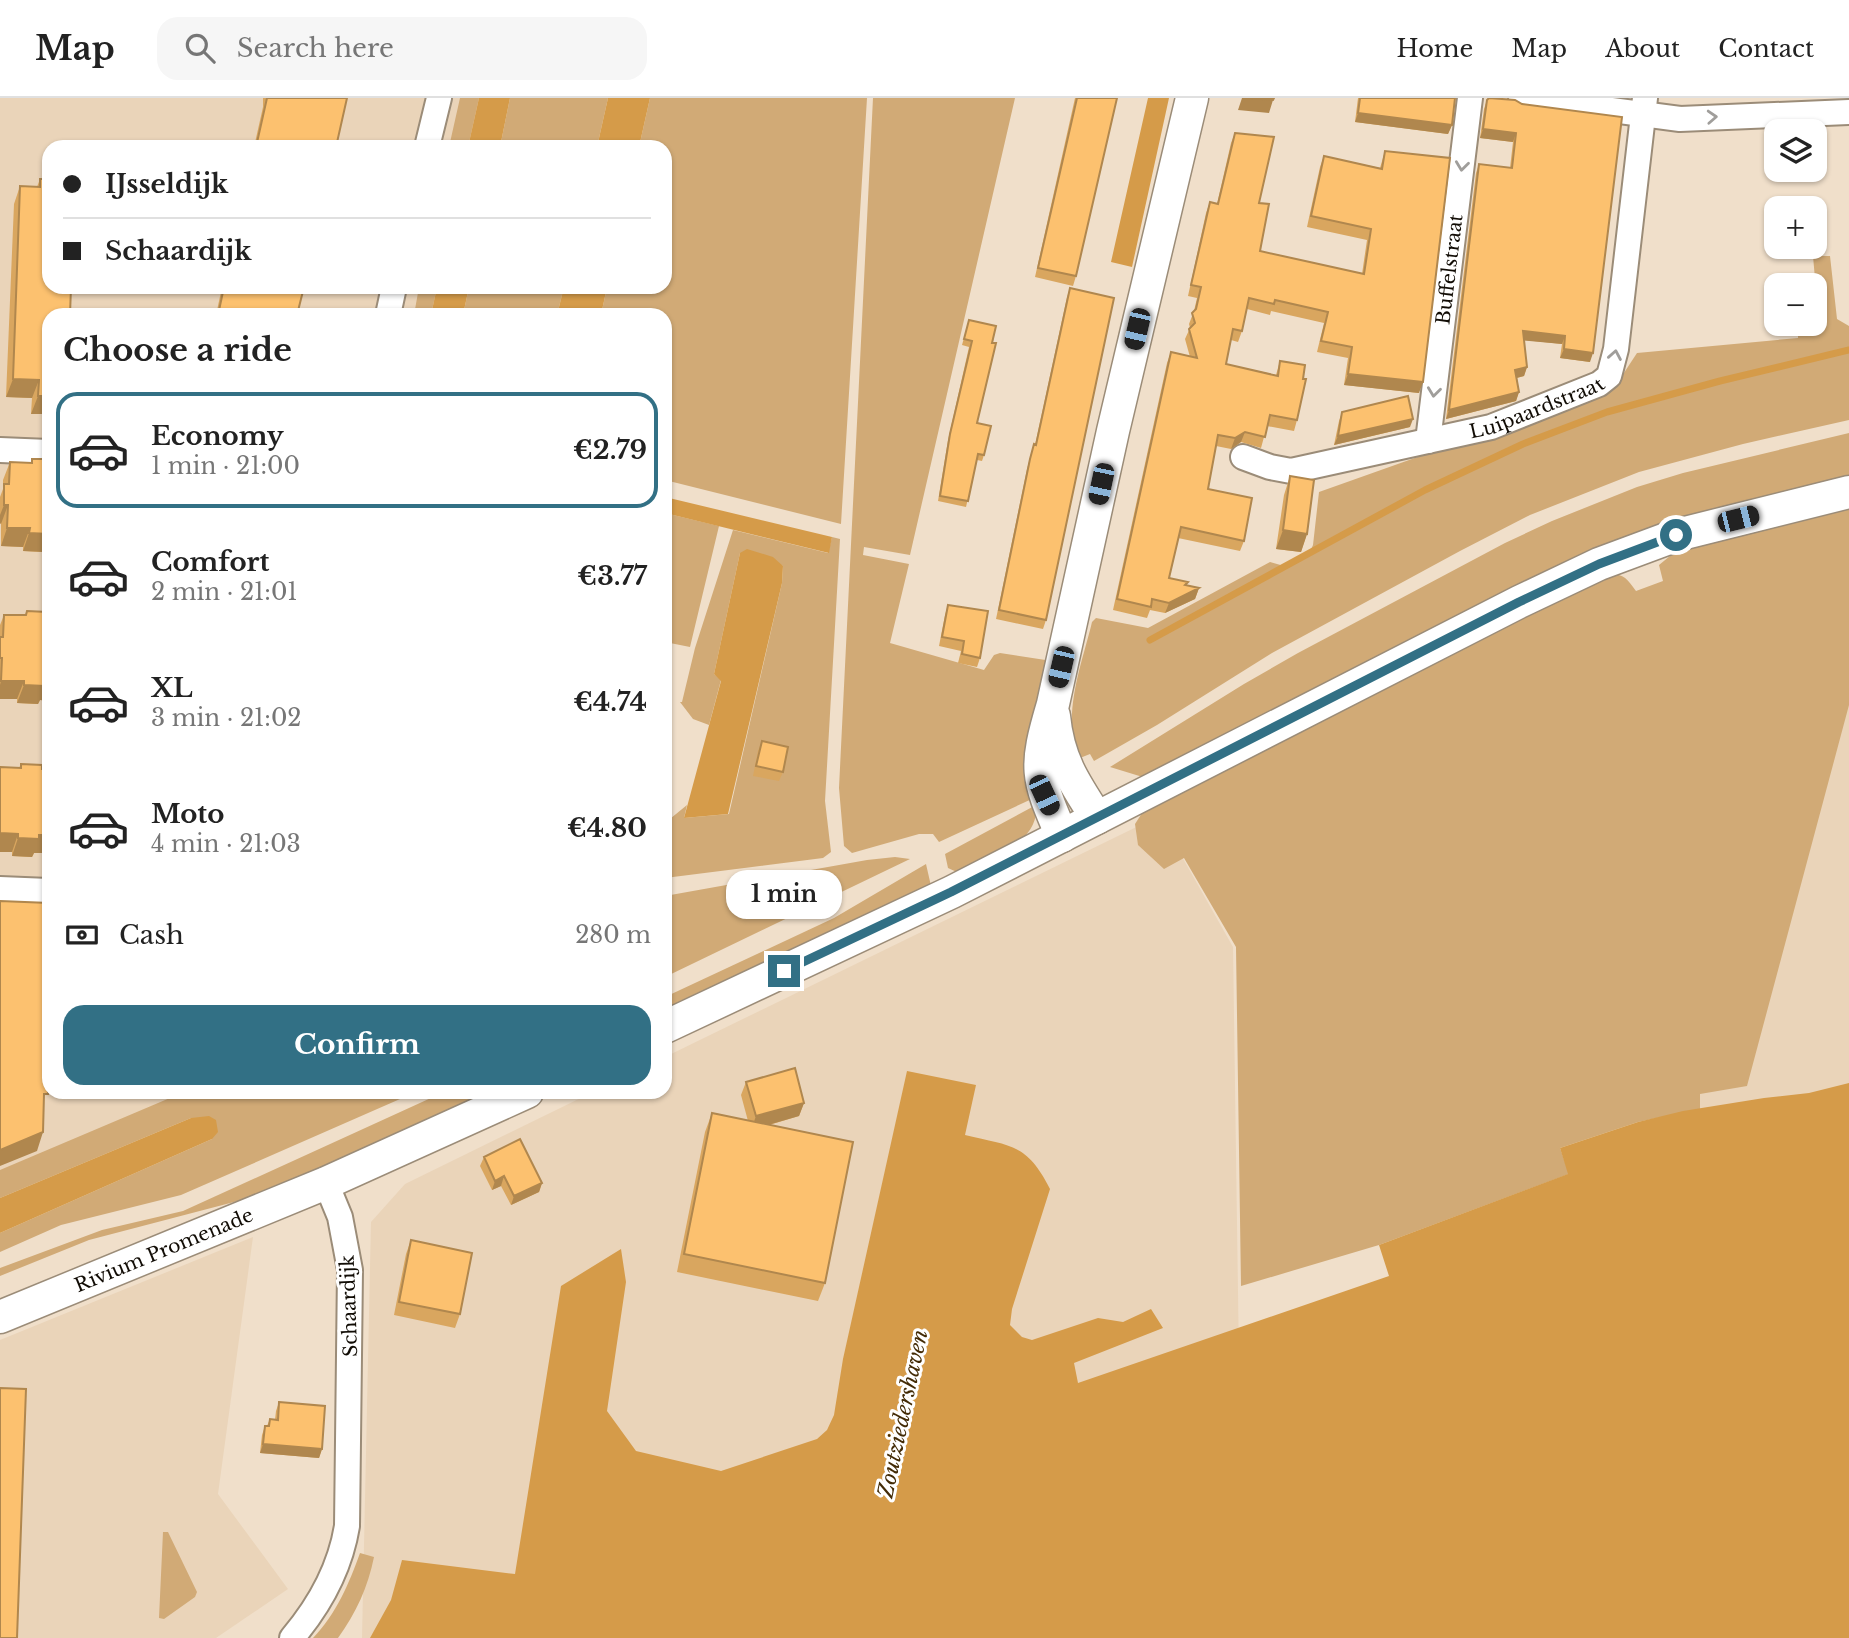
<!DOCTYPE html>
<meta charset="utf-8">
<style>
body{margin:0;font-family:"Libre Baskerville",serif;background:#f6f6f6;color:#222;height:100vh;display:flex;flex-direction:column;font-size:26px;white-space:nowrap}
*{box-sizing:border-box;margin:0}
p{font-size:23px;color:#767676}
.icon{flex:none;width:38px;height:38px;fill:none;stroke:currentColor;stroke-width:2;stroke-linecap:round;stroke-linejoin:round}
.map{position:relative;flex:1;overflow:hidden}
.panel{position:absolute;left:42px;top:210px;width:630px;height:791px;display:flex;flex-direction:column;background:#fff;border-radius:21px;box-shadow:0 2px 5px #0004}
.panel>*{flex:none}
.top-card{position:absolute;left:42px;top:42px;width:630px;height:154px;border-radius:21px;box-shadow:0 2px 5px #0004;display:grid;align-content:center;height:154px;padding:0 21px;background:#fff}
.buttons{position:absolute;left:1764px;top:21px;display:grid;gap:14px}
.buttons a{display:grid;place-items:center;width:63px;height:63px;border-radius:14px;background:#fff;box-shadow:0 2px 5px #0004;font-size:35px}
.end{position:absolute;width:32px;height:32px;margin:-16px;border:9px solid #327085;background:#fff;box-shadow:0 0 0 4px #fff}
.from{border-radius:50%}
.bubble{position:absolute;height:49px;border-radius:21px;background:#fff;box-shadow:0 2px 5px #0004;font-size:23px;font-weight:700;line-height:49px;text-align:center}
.car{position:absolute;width:21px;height:42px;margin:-21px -10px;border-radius:9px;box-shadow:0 0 5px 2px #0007;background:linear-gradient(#222 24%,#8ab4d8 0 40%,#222 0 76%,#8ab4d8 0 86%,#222 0)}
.top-card b{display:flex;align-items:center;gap:24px;height:66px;font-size:26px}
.top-card b+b{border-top:2px solid #e0e0e0}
.top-card i{width:18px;height:18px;background:#222}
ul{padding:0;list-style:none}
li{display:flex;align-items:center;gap:21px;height:116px;margin:0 14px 10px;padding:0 7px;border:4px solid transparent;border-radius:21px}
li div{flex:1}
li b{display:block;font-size:26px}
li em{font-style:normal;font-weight:700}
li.active{border-color:#327085}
li>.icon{width:63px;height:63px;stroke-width:1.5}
h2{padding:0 21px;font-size:32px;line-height:84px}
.pay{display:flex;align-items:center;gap:18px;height:77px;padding:0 21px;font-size:26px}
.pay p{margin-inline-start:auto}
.action{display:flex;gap:14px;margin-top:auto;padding:14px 21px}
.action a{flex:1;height:80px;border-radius:21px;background:#327085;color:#fff;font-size:28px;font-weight:700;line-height:80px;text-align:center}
header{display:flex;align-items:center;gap:42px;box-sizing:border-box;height:98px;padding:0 35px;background:#fff;border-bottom:2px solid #e0e0e0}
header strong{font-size:33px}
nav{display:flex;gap:38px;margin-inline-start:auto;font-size:24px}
.search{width:490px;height:63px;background:#f6f6f6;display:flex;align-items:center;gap:18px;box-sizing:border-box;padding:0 24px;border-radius:21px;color:#767676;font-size:26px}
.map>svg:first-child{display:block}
.built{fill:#ead4b9}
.green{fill:#d1aa76}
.water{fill:#d59b49}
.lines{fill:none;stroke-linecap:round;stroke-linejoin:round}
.stream{stroke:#d59b49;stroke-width:7}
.minor-casing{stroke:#9b8c78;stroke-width:28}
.tertiary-casing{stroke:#9b8c78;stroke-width:35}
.minor{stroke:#fff;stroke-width:24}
.tertiary{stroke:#fff;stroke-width:32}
.wall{fill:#d9a65f}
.shaded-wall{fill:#b0874e}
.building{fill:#fcc16f;stroke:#b0874e;stroke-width:2}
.oneway{stroke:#a09e9b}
.route{stroke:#327085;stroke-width:9}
.labels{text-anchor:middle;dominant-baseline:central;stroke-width:6;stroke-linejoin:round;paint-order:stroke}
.street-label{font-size:19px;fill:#110c05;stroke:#fff}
.water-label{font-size:21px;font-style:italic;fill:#432b06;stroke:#fff}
</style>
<header>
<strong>Map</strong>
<div class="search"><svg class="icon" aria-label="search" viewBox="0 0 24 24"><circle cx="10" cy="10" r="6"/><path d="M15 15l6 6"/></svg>Search here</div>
<nav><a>Home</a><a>Map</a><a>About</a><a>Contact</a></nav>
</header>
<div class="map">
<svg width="1849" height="1540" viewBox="0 0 1849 1540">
<rect width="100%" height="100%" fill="#f0dfca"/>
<path class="built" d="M 0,0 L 502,0 L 491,49 L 49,49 L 49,189 L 460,189 L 453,217 L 49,217 L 49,994 L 225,994 L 0,1087 Z
M 1849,451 L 1849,1043 L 1668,1107 L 1820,456 Z
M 1159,718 L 1233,849 L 1239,1263 L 493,1540 L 362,1540 L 371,1124 L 405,1086 L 593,994 L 665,994 L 665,959 Z
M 253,1139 L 218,1396 L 288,1491 L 216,1540 L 0,1540 L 0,1242 Z"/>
<path class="green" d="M 460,0 L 479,0 L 468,49 L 449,49 Z
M 510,0 L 608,0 L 597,49 L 500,49 Z
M 650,0 L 867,0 L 841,426 L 665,382 L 665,217 L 601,217 L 607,189 L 665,189 L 665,49 L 639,49 Z
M 873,0 L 1015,0 L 910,457 L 864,449 L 863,457 L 909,466 L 890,545 L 984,572 L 994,557 L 1000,555 L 1052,563 L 1034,700 L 939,744 L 933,736 L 919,736 L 852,755 L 844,748 L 839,690 Z
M 1813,158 L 1830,158 L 1837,221 L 1849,228 L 1849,322 L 1743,346 L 1639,374 L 1530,417 L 1460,453 L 1272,555 L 1157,627 L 1094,663 L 1090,656 L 1080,660 C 1060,621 1082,566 1092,524 L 1096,520 L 1148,530 L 1270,464 L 1284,468 L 1308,458 L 1313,447 L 1319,394 L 1426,356 L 1501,336 L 1570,312 L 1602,297 L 1616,287 L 1637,255 L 1798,240 L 1798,229 L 1819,226 Z
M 419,189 L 437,189 L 431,217 L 414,217 Z
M 469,189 L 564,189 L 557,217 L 463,217 Z
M 1849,335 L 1849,383 L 1716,414 L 1146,680 L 1110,669 L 1244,586 L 1298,555 L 1505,445 L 1552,423 L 1637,389 L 1683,375 Z
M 1849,406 L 1849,607 L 1747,988 L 1700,996 L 1700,1011 L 1638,1024 L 1560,1050 L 1569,1076 L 1379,1147 L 1241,1188 L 1236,849 L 1184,760 L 1164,771 L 1138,747 L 1135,726 L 1144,712 L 1607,476 C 1623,475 1627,480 1636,493 L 1663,483 L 1659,467 L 1681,449 Z
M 665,415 L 719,428 L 690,549 L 665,544 Z
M 733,432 L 828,455 L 832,439 L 840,441 L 825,703 L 831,754 L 823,760 L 665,780 L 665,725 L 687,707 L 684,720 L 729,716 L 782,485 L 783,468 L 740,455 L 714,576 L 721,582 L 709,627 L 693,621 L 680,604 L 682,604 L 695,550 Z
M 1036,707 C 1040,746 988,761 959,775 L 948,770 L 945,756 Z
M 895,759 L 910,761 L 665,879 L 665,798 L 867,762 Z
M 926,766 L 931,788 L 665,915 L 665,899 L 834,820 Z
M 184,994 L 416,994 L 181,1097 L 61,1127 L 0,1154 L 0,1135 L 212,1041 L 191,1020 L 0,1100 L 0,1072 Z
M 444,994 L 494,994 L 272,1094 L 89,1142 L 0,1178 L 0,1170 L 102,1132 L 183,1113 Z
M 163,1434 L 168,1434 L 197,1494 L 195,1499 L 164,1521 L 159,1520 Z
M 360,1455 L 374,1459 C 368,1489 356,1515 338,1540 L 313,1540 C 336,1516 349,1486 360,1455 Z"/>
<path class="water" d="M 479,0 L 510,0 L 500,49 L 468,49 Z
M 608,0 L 650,0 L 639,49 L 597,49 Z
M 1148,0 L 1169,0 L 1132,169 L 1111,164 Z
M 437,189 L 469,189 L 463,217 L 431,217 Z
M 564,189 L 607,189 L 601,217 L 557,217 Z
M 665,399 L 832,439 L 829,455 L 665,415 Z
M 747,451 L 773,459 L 783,468 L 782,485 L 728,716 L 684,720 L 721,583 L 714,576 L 740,455 Z
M 907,973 L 976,987 L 965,1037 C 1010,1048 1027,1045 1050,1091 L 1012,1211 L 1010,1227 L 1022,1239 L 1032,1242 L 1098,1220 L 1123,1224 L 1151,1211 L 1163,1230 L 1074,1265 L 1078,1285 L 1389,1178 L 1379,1147 L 1568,1076 L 1560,1050 L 1638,1024 L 1683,1013 L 1764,1000 L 1809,995 L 1849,985 L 1849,1540 L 370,1540 L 391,1502 L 402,1462 L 515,1476 L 561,1188 L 621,1151 L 626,1184 L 607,1313 L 636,1353 L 721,1373 L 817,1341 L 827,1332 L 834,1317 L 843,1261 Z
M 209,1018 L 216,1022 L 218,1034 L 212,1041 L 0,1135 L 0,1100 L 191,1020 Z"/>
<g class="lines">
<path class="stream" d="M 1150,542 L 1425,392 L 1523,346 L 1607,314 L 1720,283 L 1849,252"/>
<defs>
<g id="minor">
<path d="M 1521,0 L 1680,21 L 1849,14"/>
<path d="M 427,49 L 439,0"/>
<path d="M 388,217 L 394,189"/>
<path id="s1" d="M 1428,343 L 1470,0"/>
<path d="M 0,352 L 49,354"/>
<path id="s2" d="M 1243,359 L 1270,369 L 1291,373 L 1491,329 L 1599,286 L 1609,278 L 1616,251 L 1645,0"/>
<path d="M 0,791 L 49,793"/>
<path d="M 292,1540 C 320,1507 340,1471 347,1428 L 350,1172 L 340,1119 L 326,1085"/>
</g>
<g id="tertiary">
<path d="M 1054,618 C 1058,661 1074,685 1097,720"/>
<path d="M 1062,738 C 1036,678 1034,670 1053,606 L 1113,333 L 1192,0"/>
<path d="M 665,929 L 952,794 L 1519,504 L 1599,466 L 1677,437 L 1849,394"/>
<path id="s3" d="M 0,1219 L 326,1085 L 527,994"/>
</g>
</defs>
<use href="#minor" class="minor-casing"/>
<use href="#tertiary" class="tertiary-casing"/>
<use href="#minor" class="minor"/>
<use href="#tertiary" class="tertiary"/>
</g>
<path class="wall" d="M 263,0 L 347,0 L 336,49 L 254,49 L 263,9 Z
M 1075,0 L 1117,0 L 1076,178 L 1073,188 L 1035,179 Z
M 1358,0 L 1455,0 L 1452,27 L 1448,36 L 1355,24 Z
M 1487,2 L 1515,2 L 1590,264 L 1560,260 L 1562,246 L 1524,242 L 1527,269 L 1524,278 L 1517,280 L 1519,294 L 1516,303 L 1446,321 L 1476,75 L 1479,66 L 1510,70 L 1513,44 L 1480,40 L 1484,11 Z
M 1235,35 L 1259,105 L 1260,153 L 1362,176 L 1367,142 L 1307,129 L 1320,69 L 1324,58 L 1380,70 L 1385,53 L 1419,295 L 1344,287 L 1348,260 L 1317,254 L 1324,225 L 1271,213 L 1270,217 L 1247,211 L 1242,233 L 1238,244 L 1231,242 L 1226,266 L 1276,277 L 1280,263 L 1297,322 L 1294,333 L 1267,328 L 1261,350 L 1241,344 L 1231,351 L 1216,348 L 1208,391 L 1244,443 L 1240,453 L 1178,440 L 1169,480 L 1186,488 L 1199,490 L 1195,501 L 1165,515 L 1150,512 L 1147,520 L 1113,512 L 1167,265 L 1171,254 L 1190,259 L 1185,241 L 1190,230 L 1189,226 L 1194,213 L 1197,200 L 1188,198 L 1206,115 L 1210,104 L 1217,106 L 1231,45 Z
M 40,81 L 49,316 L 31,316 L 32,300 L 6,299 L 14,106 L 20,88 L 37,89 Z
M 222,189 L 304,189 L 297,217 L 216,217 Z
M 1070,190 L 1046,522 L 1043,531 L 996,521 L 1027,371 L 1031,356 L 1034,346 L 1035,347 L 1067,199 Z
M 969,222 L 996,228 L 977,325 L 984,357 L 982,363 L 977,362 L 966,409 L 938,403 L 948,342 L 969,249 L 962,247 Z
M 1342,314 L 1410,329 L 1334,347 L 1339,323 Z
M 32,361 L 49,361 L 49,450 L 45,449 L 44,454 L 23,453 L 23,449 L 1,448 L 1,426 L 0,425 L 0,399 L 3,391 L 3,382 L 10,364 L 31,365 Z
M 1290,378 L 1307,436 L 1301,454 L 1276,451 L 1284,397 Z
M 948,507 L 980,560 L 977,569 L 958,565 L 961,553 L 939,548 L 945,517 Z
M 27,513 L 49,518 L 49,603 L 40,602 L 38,606 L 17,605 L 17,601 L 0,601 L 0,527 L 4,517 L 25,517 Z
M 762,643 L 783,674 L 779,683 L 753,678 L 758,653 Z
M 21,666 L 42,671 L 49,671 L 49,755 L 34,755 L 32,759 L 12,758 L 12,754 L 0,754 L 0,669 L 19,670 Z
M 746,984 L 804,1005 L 799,1018 L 769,1027 L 825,1185 L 818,1203 L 677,1174 L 705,1034 L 712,1015 L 748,1023 L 741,997 Z
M 484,1059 L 542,1085 L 539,1094 L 511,1107 L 501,1088 L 492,1092 L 480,1068 Z
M 411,1142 L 460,1216 L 455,1230 L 394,1217 L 406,1156 Z
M 279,1304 L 322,1351 L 319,1360 L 260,1355 L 262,1337 L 265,1328 L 267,1328 L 270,1321 L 275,1322 L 276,1313 Z"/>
<path class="shaded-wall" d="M 1242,0 L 1251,0 L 1273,2 L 1269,15 L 1238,12 Z
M 1358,15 L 1452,27 L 1448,36 L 1355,24 Z
M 1483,31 L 1516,35 L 1513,44 L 1480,40 Z
M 1523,233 L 1565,238 L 1562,246 L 1519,242 Z
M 1564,251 L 1593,255 L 1590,264 L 1560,260 Z
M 1527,269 L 1524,278 L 1512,281 L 1515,272 Z
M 1348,276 L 1423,284 L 1419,295 L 1344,287 Z
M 13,281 L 39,282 L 32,300 L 6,299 Z
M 1519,294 L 1516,303 L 1446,321 L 1449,312 Z
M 38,298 L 49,298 L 49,316 L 31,316 Z
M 1413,321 L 1410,329 L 1334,347 L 1338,338 Z
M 1245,334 L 1241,344 L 1231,351 L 1235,340 Z
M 4,407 L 8,407 L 1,426 L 0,425 L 0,417 Z
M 7,430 L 30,430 L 23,449 L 1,448 Z
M 1283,432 L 1307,436 L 1301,454 L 1276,451 Z
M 29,435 L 49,436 L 49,450 L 45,449 L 44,454 L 23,453 Z
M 1199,490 L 1195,501 L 1165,515 L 1169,505 Z
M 1,583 L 24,583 L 17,601 L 0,601 L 0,587 Z
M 45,584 L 49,584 L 49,603 L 40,602 L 38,606 L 17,605 L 24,587 Z
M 0,735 L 18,736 L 12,754 L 0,754 Z
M 39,737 L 49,737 L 49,755 L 34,755 L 32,759 L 12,758 L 18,740 Z
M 804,1005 L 799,1018 L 751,1032 L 756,1018 Z
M 43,1034 L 37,1053 L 0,1068 L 0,1052 Z
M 504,1078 L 501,1088 L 492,1092 L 495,1083 Z
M 542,1085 L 539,1094 L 511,1107 L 514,1098 Z
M 263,1346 L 322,1351 L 319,1360 L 260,1355 Z"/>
<path class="building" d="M 267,0 L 347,0 L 336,49 L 256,49 Z
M 1077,0 L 1117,0 L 1076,178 L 1038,170 Z
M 1251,0 L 1274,0 L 1273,2 Z
M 1360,0 L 1455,0 L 1452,27 L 1358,15 Z
M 1489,0 L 1515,2 L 1522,6 L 1622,19 L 1593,255 L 1564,251 L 1565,238 L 1523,233 L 1527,269 L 1515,272 L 1519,294 L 1449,312 L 1479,66 L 1512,70 L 1516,35 L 1483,31 L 1487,2 Z
M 1235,35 L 1274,39 L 1259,105 L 1269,106 L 1260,153 L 1364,176 L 1371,131 L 1311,118 L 1324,58 L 1382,71 L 1385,53 L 1450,60 L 1423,284 L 1348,276 L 1352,249 L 1321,243 L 1328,214 L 1275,202 L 1274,206 L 1249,200 L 1242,233 L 1233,231 L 1226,266 L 1278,278 L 1280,263 L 1305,267 L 1303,281 L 1306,281 L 1297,322 L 1270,317 L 1265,339 L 1245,334 L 1235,340 L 1218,337 L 1208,391 L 1252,400 L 1244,443 L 1181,429 L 1169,480 L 1188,484 L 1185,487 L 1199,490 L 1169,505 L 1152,501 L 1151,509 L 1117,501 L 1171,254 L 1197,260 L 1189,231 L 1195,225 L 1192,215 L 1196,211 L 1201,189 L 1191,187 L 1210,104 L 1218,106 Z
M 40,81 L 49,81 L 49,189 L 71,189 L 70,217 L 49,217 L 49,298 L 38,298 L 39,282 L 13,281 L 20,88 L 40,89 Z
M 224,189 L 304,189 L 297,217 L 218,217 Z
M 1070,190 L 1114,200 L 1046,522 L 999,512 L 1030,361 L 1034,346 L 1036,347 Z
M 969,222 L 996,228 L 992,245 L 996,245 L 977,325 L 991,328 L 984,357 L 978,356 L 968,403 L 940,398 L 950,336 L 972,243 L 964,241 Z
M 1408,298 L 1413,321 L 1338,338 L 1342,314 Z
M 32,361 L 49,361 L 49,436 L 29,435 L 30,430 L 7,430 L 8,407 L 4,407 L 4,386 L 9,386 L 10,364 L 32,365 Z
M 1290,378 L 1314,382 L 1307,436 L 1283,432 Z
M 948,507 L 988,513 L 980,560 L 962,556 L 964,543 L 942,539 Z
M 27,513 L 47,514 L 47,518 L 49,518 L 49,584 L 45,584 L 45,588 L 24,587 L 24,583 L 1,583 L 2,560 L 0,560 L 0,539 L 3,539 L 4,517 L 26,517 Z
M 762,643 L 788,649 L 783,674 L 756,668 Z
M 21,666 L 42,667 L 42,671 L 49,671 L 49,737 L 39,737 L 39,741 L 18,740 L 18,736 L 0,735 L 0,669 L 21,670 Z
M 0,803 L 49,805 L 49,959 L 48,996 L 44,996 L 43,1034 L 0,1052 Z
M 795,970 L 804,1005 L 756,1018 L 746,984 Z
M 712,1015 L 853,1044 L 825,1185 L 684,1156 Z
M 520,1041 L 542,1085 L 514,1098 L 504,1078 L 495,1083 L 484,1059 Z
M 411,1142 L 472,1155 L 460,1216 L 399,1204 Z
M 0,1290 L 26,1291 L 17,1540 L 0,1540 Z
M 279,1304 L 325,1308 L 322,1351 L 263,1346 L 265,1328 L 269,1328 L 270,1321 L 278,1322 Z"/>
<defs><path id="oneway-chevron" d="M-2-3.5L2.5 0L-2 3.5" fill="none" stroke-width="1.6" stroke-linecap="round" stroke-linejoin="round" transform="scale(1.75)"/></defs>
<g class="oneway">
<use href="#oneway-chevron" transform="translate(1712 19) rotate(-3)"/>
<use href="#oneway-chevron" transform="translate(1462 68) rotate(97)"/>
<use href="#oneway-chevron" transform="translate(1615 257) rotate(-80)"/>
<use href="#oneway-chevron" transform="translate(1434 294) rotate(97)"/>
</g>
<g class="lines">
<path class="route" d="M 784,873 L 951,794 L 1519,504 L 1599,466 L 1676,437"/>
</g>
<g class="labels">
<g class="street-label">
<text stroke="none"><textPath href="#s1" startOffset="173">Buffelstraat</textPath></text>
<text stroke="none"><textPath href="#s2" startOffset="304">Luipaardstraat</textPath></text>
<text stroke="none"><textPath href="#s3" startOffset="177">Rivium Promenade</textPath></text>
<text transform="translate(349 1208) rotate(-92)">Schaardijk</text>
</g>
<g class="water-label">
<text transform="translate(903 1316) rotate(-78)">Zoutziedershaven</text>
</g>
</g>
</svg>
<div class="buttons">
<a><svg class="icon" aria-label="layers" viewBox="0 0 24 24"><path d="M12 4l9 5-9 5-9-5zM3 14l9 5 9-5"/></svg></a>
<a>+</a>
<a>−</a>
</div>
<i class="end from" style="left:1676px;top:437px"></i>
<i class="end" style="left:784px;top:873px"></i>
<div class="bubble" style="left:726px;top:772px;width:116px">1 min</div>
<i class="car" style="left:1137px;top:231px;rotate:193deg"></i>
<i class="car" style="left:1101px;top:386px;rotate:192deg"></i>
<i class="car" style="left:1738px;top:421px;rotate:76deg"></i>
<i class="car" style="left:1061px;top:569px;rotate:193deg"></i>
<i class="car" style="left:1044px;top:697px;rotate:155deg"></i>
<div class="top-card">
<b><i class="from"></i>IJsseldijk</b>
<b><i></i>Schaardijk</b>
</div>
<section class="panel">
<h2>Choose a ride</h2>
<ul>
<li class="active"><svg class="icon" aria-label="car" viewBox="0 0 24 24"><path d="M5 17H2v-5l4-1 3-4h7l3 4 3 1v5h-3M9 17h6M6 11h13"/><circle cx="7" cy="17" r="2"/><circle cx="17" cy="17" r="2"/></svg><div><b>Economy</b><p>1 min · 21:00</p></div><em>€2.79</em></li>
<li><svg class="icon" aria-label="car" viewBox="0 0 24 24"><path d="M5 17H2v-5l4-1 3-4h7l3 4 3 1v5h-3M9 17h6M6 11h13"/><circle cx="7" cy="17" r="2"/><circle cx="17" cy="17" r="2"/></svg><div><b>Comfort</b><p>2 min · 21:01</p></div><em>€3.77</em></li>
<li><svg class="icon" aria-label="car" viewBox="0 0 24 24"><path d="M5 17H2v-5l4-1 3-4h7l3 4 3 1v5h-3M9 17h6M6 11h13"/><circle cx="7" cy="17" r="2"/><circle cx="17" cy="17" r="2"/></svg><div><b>XL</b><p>3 min · 21:02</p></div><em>€4.74</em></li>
<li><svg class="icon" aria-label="car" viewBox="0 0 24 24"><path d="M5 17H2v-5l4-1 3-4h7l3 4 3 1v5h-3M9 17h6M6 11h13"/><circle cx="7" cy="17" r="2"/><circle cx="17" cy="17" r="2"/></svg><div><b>Moto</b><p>4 min · 21:03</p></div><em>€4.80</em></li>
</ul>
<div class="pay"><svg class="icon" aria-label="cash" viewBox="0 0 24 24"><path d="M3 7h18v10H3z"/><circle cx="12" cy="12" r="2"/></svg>Cash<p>280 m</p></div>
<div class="action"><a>Confirm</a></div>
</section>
</div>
